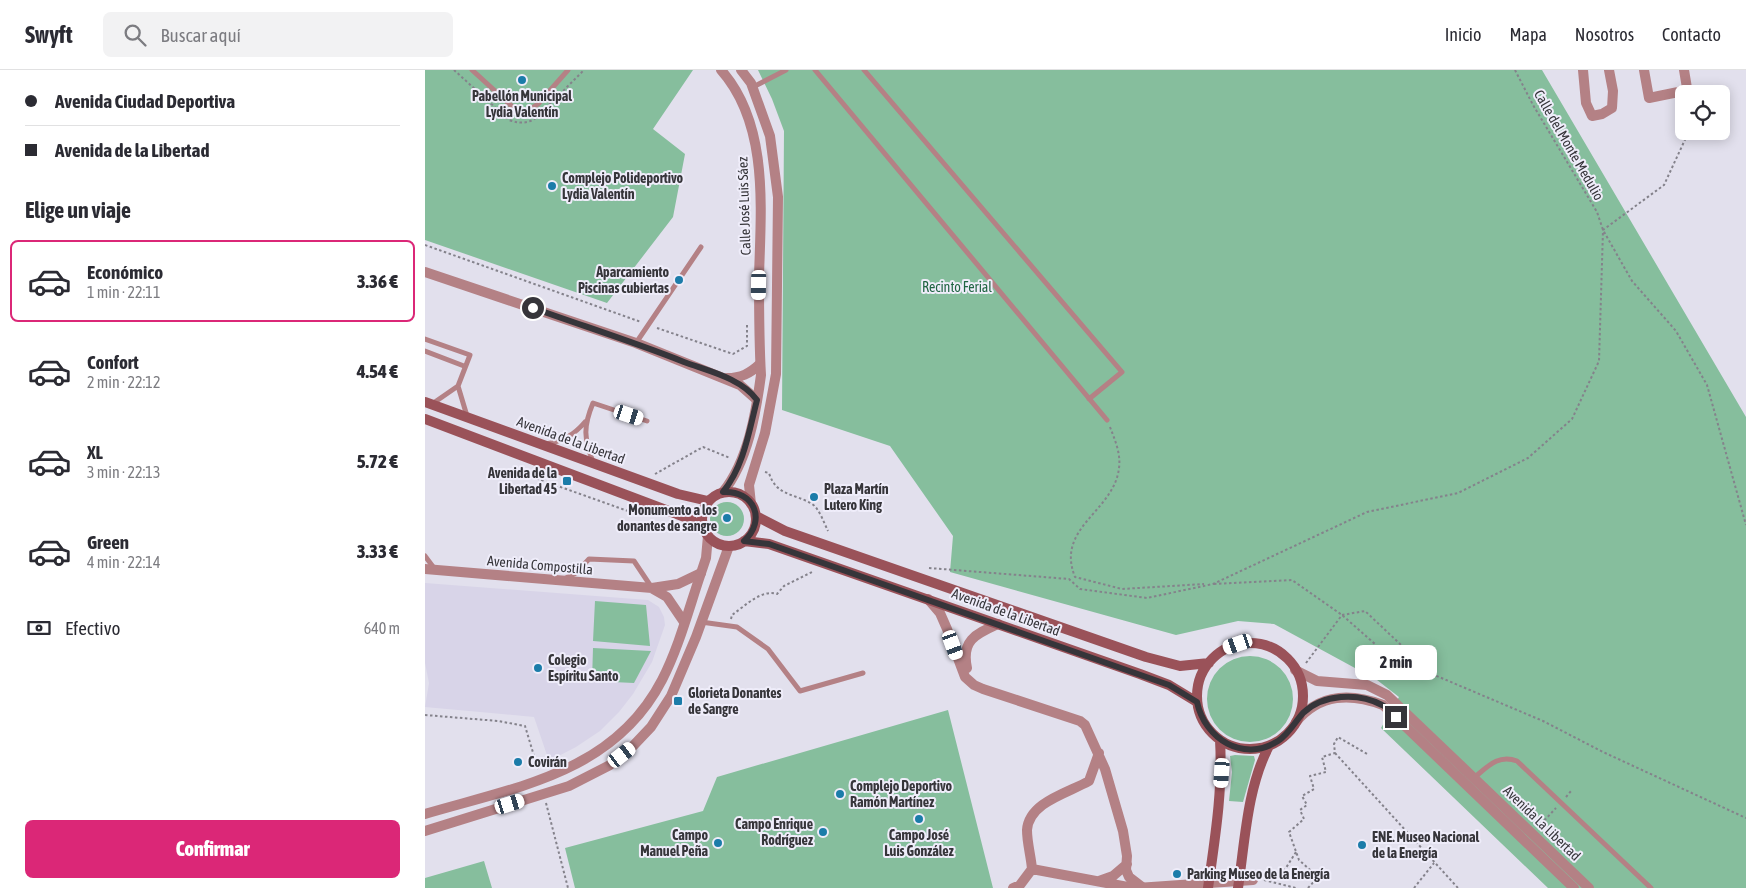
<!DOCTYPE html>
<html lang="es">
<meta charset="utf-8">
<style>
body{margin:0;font-family:"Asap Condensed",sans-serif;background:#f2f2f3;color:#2b2b33;height:100vh;display:flex;flex-direction:column;font-size:19px;white-space:nowrap}
*{box-sizing:border-box;margin:0}
p{font-size:16px;color:#7c7c81}
.icon{flex:none;width:28px;height:28px;fill:none;stroke:currentColor;stroke-width:2;stroke-linecap:round;stroke-linejoin:round}
.map{position:relative;flex:1;overflow:hidden}
.sheet{display:flex;flex-direction:column;background:#fff;width:425px}
.sheet>*{flex:none}
.top-card{display:grid;align-content:center;height:110px;padding:0 25px;background:#fff}
.buttons{position:absolute;left:1250px;top:15px;display:grid;gap:10px}
.buttons a{display:grid;place-items:center;width:55px;height:55px;border-radius:8px;background:#fff;box-shadow:0 2px 12px #0003;font-size:25px}
.end{position:absolute;width:22px;height:22px;margin:-11px;border:6px solid #36353a;background:#fff;box-shadow:0 0 0 2px #fff}
.from{border-radius:50%}
.bubble{position:absolute;height:35px;border-radius:8px;background:#fff;box-shadow:0 2px 12px #0003;font-size:16px;font-weight:800;line-height:35px;text-align:center}
.car{position:absolute;width:15px;height:30px;margin:-15px -8px;border-radius:6px;box-shadow:0 0 4px 1px #0007;background:linear-gradient(#fff 24%,#345 0 40%,#fff 0 76%,#345 0 86%,#fff 0)}
.top-card b{display:flex;align-items:center;gap:18px;height:48px;font-size:19px}
.top-card b+b{border-top:1px solid #e1e1e2}
.top-card i{width:12px;height:12px;background:#2b2b33}
ul{padding:0;list-style:none}
li{display:flex;align-items:center;gap:15px;height:82px;margin:0 10px 8px;padding:0 15px;border:2px solid transparent;border-radius:8px}
li div{flex:1}
li b{display:block;font-size:19px}
li em{font-style:normal;font-weight:800}
li.on{border-color:#db2777}
li>.icon{width:45px;height:45px;stroke-width:1.5}
h2{padding:0 25px;font-size:22px;line-height:60px}
.pay{display:flex;align-items:center;gap:12px;height:55px;padding:0 25px;font-size:19px}
.pay p{margin-inline-start:auto}
.action{display:flex;gap:10px;margin-top:auto;padding:10px 25px}
.action a{flex:1;height:58px;border-radius:8px;background:#db2777;color:#fff;font-size:20px;font-weight:800;line-height:58px;text-align:center}
header{display:flex;align-items:center;gap:30px;box-sizing:border-box;height:70px;padding:0 25px;background:#fff;border-bottom:1px solid #e1e1e2}
header strong{font-size:24px}
nav{display:flex;gap:28px;margin-inline-start:auto;font-size:18px}
.search{width:350px;height:45px;background:#f2f2f3;display:flex;align-items:center;gap:12px;box-sizing:border-box;padding:0 18px;border-radius:8px;color:#7c7c81;font-size:19px}
main{display:flex;flex:1;min-height:0}
.map>svg:first-child{display:block}
.built{fill:#d8d4e8}
.green{fill:#86be9d}
.lines{fill:none;stroke-linecap:round;stroke-linejoin:round}
.path{stroke:#84828b;stroke-width:2;stroke-dasharray:2.5 2.5;stroke-linecap:butt}
.service{stroke:#b48185;stroke-width:5}
.minor{stroke:#b48185;stroke-width:10}
.tertiary{stroke:#b48185;stroke-width:10}
.secondary{stroke:#9a5259;stroke-width:10}
.route{stroke:#36353a;stroke-width:6}
.poi-dot{fill:#1b7ca9;stroke:#efedfa;stroke-width:2}
.labels{text-anchor:middle;dominant-baseline:central;stroke-width:4;stroke-linejoin:round;paint-order:stroke}
.poi-label{font-size:14px;font-weight:bold;fill:#36353a;stroke:#efedfa;text-anchor:start}
.street-label{font-size:14px;fill:#36353a;stroke:#efedfa}
.park-label{font-size:14px;fill:#206543;stroke:#efedfa}
</style>
<header>
<strong>Swyft</strong>
<div class="search"><svg class="icon" aria-label="search" viewBox="0 0 24 24"><circle cx="10" cy="10" r="6"/><path d="M15 15l6 6"/></svg>Buscar aquí</div>
<nav><a>Inicio</a><a>Mapa</a><a>Nosotros</a><a>Contacto</a></nav>
</header>
<main>
<section class="sheet">
<div class="top-card">
<b><i class="from"></i>Avenida Ciudad Deportiva</b>
<b><i></i>Avenida de la Libertad</b>
</div>
<h2>Elige un viaje</h2>
<ul>
<li class="on"><svg class="icon" aria-label="car" viewBox="0 0 24 24"><path d="M5 17H2v-5l4-1 3-4h7l3 4 3 1v5h-3M9 17h6M6 11h13"/><circle cx="7" cy="17" r="2"/><circle cx="17" cy="17" r="2"/></svg><div><b>Económico</b><p>1 min · 22:11</p></div><em>3.36 €</em></li>
<li><svg class="icon" aria-label="car" viewBox="0 0 24 24"><path d="M5 17H2v-5l4-1 3-4h7l3 4 3 1v5h-3M9 17h6M6 11h13"/><circle cx="7" cy="17" r="2"/><circle cx="17" cy="17" r="2"/></svg><div><b>Confort</b><p>2 min · 22:12</p></div><em>4.54 €</em></li>
<li><svg class="icon" aria-label="car" viewBox="0 0 24 24"><path d="M5 17H2v-5l4-1 3-4h7l3 4 3 1v5h-3M9 17h6M6 11h13"/><circle cx="7" cy="17" r="2"/><circle cx="17" cy="17" r="2"/></svg><div><b>XL</b><p>3 min · 22:13</p></div><em>5.72 €</em></li>
<li><svg class="icon" aria-label="car" viewBox="0 0 24 24"><path d="M5 17H2v-5l4-1 3-4h7l3 4 3 1v5h-3M9 17h6M6 11h13"/><circle cx="7" cy="17" r="2"/><circle cx="17" cy="17" r="2"/></svg><div><b>Green</b><p>4 min · 22:14</p></div><em>3.33 €</em></li>
</ul>
<div class="pay"><svg class="icon" aria-label="cash" viewBox="0 0 24 24"><path d="M3 7h18v10H3z"/><circle cx="12" cy="12" r="2"/></svg>Efectivo<p>640 m</p></div>
<div class="action"><a>Confirmar</a></div>
</section>
<div class="map">
<svg width="1321" height="818" viewBox="0 0 1321 818">
<rect width="100%" height="100%" fill="#e2e0ed"/>
<path class="built" d="M 0,513 L 223,530 L 234,537 L 239,547 L 240,555 L 227,592 L 208,624 L 194,642 L 175,661 L 151,677 L 124,691 L 109,647 L 0,637 L 4,613 L 0,593 Z"/>
<path class="green" d="M 0,0 L 268,0 L 228,59 L 260,84 L 248,147 L 182,233 L 0,170 Z
M 333,0 L 1117,0 L 1321,347 L 1321,818 L 1123,818 L 956,658 L 974,627 L 952,610 L 849,554 L 813,551 L 751,565 L 525,502 L 528,466 L 465,376 L 357,340 L 359,61 L 347,29 Z
M285 449a17 17 0 1 1 34 0a17 17 0 1 1-34 0Z
M 170,531 L 221,535 L 225,576 L 168,571 Z
M 168,578 L 226,581 L 209,613 L 167,611 Z
M782 629a43 43 0 1 1 86 0a43 43 0 1 1-86 0Z
M 523,640 L 568,818 L 150,818 L 140,778 L 278,741 L 292,707 Z
M 810,685 L 829,686 L 830,690 L 818,732 L 804,731 L 807,702 L 805,686 Z
M 59,791 L 67,818 L 0,818 L 0,808 Z"/>
<g class="lines">
<path class="path" d="M 29,0 L 84,50 C 98,55 107,53 118,42
M 1090,0 L 1108,35 L 1172,142 L 1178,160 L 1207,211 L 1251,261 L 1282,315 L 1321,455
M 124,35 L 159,0
M 323,167 L 324,137
M 0,175 L 216,252
M 232,258 L 308,284 L 322,276 L 322,255
M 685,357 C 690,370 696,384 694,398 C 689,442 630,457 650,507 L 697,519 L 779,514
M 340,402 L 344,403 C 351,426 369,423 387,434 C 394,438 399,453 403,461
M 230,404 L 278,377 L 305,388
M 102,405 L 214,445 L 215,440
M 504,498 L 644,509 L 655,519 L 722,528 L 788,514 L 942,442 L 1033,423 L 1103,388 L 1147,349 L 1174,291 L 1178,160 L 1239,115 L 1264,61
M 789,514 L 867,510 L 917,545 L 950,574
M 306,549 L 307,545 C 320,536 336,519 352,524 L 359,516 L 387,502
M 881,593 L 917,545 L 940,541 L 1007,604 L 1118,651 L 1178,682 L 1321,748
M 0,645 L 73,651 L 100,656 L 113,699
M 910,683 L 1033,818
M 1141,727 L 1146,721
M 121,733 L 143,818
M 1116,754 L 1131,738
M 839,810 L 871,818
M 841,810 L 859,801 L 871,782
M 883,818 L 893,807 L 874,790 L 864,762 L 879,749 L 875,740 L 882,735 L 877,726 L 889,719 L 885,706 L 901,702 L 897,687 L 910,683 L 909,674 L 913,667 L 942,684
M 989,818 L 1009,793"/>
<path class="service" d="M 47,0 L 91,40 L 104,40 L 113,34 L 143,0
M 390,0 L 682,350
M 439,0 L 697,302 L 664,329
M 328,17 L 361,0
M 0,269 L 45,285 L 33,316 L 7,334
M 211,273 L 276,177
M 0,281 L 39,296
M 33,316 L 42,346
M 121,374 C 138,371 149,365 160,352
M 168,392 C 159,368 158,357 168,333 L 222,351
M 0,486 L 9,498
M 139,509 L 151,503 L 164,489 L 209,491 L 227,518
M 276,552 L 312,557 L 343,579 L 375,621 L 438,603
M 1050,707 C 1063,696 1074,684 1092,691 L 1226,818"/>
<path class="minor" d="M 1158,0 L 1161,33 L 1167,46 L 1177,44 L 1187,38 L 1188,21 L 1184,0
M 1219,0 L 1224,28 L 1263,20
M 1259,0 L 1263,24
M 0,202 L 211,273 L 315,315 L 332,330
M 302,308 C 316,308 324,304 335,294
M 0,499 L 227,518 L 253,514 L 276,503
M 228,519 L 242,527 L 259,552
M 503,529 L 515,543 L 522,559 L 540,607 L 549,615 L 558,619 L 655,651 L 660,655 L 680,699 L 698,761 L 702,786 L 701,800 L 704,807 L 717,817
M 542,598 C 536,570 551,564 573,554
M 607,799 L 708,818
M 674,811 L 688,806 L 702,794
M 588,818 L 595,815 L 607,799 C 606,786 602,773 602,760 C 604,732 643,723 664,711 L 674,683
M 712,818 L 828,810"/>
<path class="tertiary" d="M 296,0 C 344,54 336,138 334,206 C 334,239 334,272 336,305 C 331,343 323,391 298,422
M 316,0 L 326,13 L 345,66 L 353,127 L 351,304 L 340,363 L 324,415 L 326,434
M 870,600 L 892,611 L 942,615 L 962,625 L 1164,818
M 871,652 C 895,623 926,623 958,635 L 1149,818
M 0,744 C 91,717 189,703 237,610 C 254,577 264,538 276,503 L 281,488 L 283,466
M 0,761 L 144,716 L 185,695 L 208,676 L 226,657 L 246,626 L 271,567 L 304,476"/>
<path class="secondary" d="M 0,332 L 253,424 L 283,431
M 0,349 L 265,449 L 278,458
M277 449a27 27 0 1 1 54 0a27 27 0 1 1-54 0Z
M 331,446 L 360,461 L 721,587 L 755,596 L 784,593
M 319,471 L 344,474 L 715,604 L 744,615 L 772,632
M772 626a53 53 0 1 1 106 0a53 53 0 1 1-106 0Z
M 783,818 C 790,768 798,720 795,670
M 813,818 C 820,771 822,718 844,676"/>
</g>
<g class="lines">
<path class="route" d="M 108,238 C 158,256 209,272 259,292 C 283,301 316,308 332,330 C 324,361 319,396 298,422 C 329,420 342,450 319,471 L 344,474 L 744,615 L 772,632 C 780,669 818,693 853,671 C 864,664 869,653 878,643 C 898,624 933,622 957,635 C 962,637 966,643 971,647"/>
</g>
<g class="poi-dot">
<circle cx="97" cy="10" r="5"/>
<circle cx="127" cy="116" r="5"/>
<circle cx="254" cy="210" r="5"/>
<rect x="137" y="406" width="10" height="10" rx="2.5"/>
<circle cx="389" cy="427" r="5"/>
<circle cx="302" cy="448" r="5"/>
<circle cx="113" cy="598" r="5"/>
<rect x="248" y="626" width="10" height="10" rx="2.5"/>
<circle cx="93" cy="692" r="5"/>
<circle cx="415" cy="724" r="5"/>
<circle cx="494" cy="749" r="5"/>
<circle cx="398" cy="762" r="5"/>
<circle cx="293" cy="773" r="5"/>
<circle cx="937" cy="775" r="5"/>
<circle cx="752" cy="804" r="5"/>
</g>
<g class="labels">
<g class="poi-label">
<text x="97" y="26" text-anchor="middle">Pabellón Municipal<tspan x="97" dy="16">Lydia Valentín</tspan></text>
<text x="137" y="108">Complejo Polideportivo<tspan x="137" dy="16">Lydia Valentín</tspan></text>
<text x="244" y="202" text-anchor="end">Aparcamiento<tspan x="244" dy="16">Piscinas cubiertas</tspan></text>
<text x="132" y="403" text-anchor="end">Avenida de la<tspan x="132" dy="16">Libertad 45</tspan></text>
<text x="399" y="419">Plaza Martín<tspan x="399" dy="16">Lutero King</tspan></text>
<text x="292" y="440" text-anchor="end">Monumento a los<tspan x="292" dy="16">donantes de sangre</tspan></text>
<text x="123" y="590">Colegio<tspan x="123" dy="16">Espíritu Santo</tspan></text>
<text x="263" y="623">Glorieta Donantes<tspan x="263" dy="16">de Sangre</tspan></text>
<text x="103" y="692">Covirán</text>
<text x="425" y="716">Complejo Deportivo<tspan x="425" dy="16">Ramón Martínez</tspan></text>
<text x="388" y="754" text-anchor="end">Campo Enrique<tspan x="388" dy="16">Rodríguez</tspan></text>
<text x="283" y="765" text-anchor="end">Campo<tspan x="283" dy="16">Manuel Peña</tspan></text>
<text x="494" y="765" text-anchor="middle">Campo José<tspan x="494" dy="16">Luis González</tspan></text>
<text x="947" y="767">ENE. Museo Nacional<tspan x="947" dy="16">de la Energía</tspan></text>
<text x="762" y="804">Parking Museo de la Energía</text>
</g>
<g class="street-label">
<text transform="translate(1144 75) rotate(60)">Calle del Monte Medulio</text>
<text transform="translate(319 136) rotate(-92)">Calle José Luis Sáez</text>
<text transform="translate(146 370) rotate(20)">Avenida de la Libertad</text>
<text transform="translate(115 495) rotate(5)">Avenida Compostilla</text>
<text transform="translate(581 542) rotate(20)">Avenida de la Libertad</text>
<text transform="translate(1117 753) rotate(44)">Avenida La Libertad</text>
</g>
<g class="park-label">
<text x="532" y="217">Recinto Ferial</text>
</g>
</g>
</svg>
<div class="buttons">
<a><svg class="icon" aria-label="locate" viewBox="0 0 24 24"><circle cx="12" cy="12" r="6"/><path d="M12 2v4M12 18v4M2 12h4M18 12h4"/></svg></a>
</div>
<i class="end from" style="left:108px;top:238px"></i>
<i class="end" style="left:971px;top:647px"></i>
<div class="bubble" style="left:930px;top:575px;width:82px">2 min</div>
<i class="car" style="left:334px;top:215px;rotate:181deg"></i>
<i class="car" style="left:204px;top:345px;rotate:108deg"></i>
<i class="car" style="left:813px;top:574px;rotate:251deg"></i>
<i class="car" style="left:528px;top:575px;rotate:160deg"></i>
<i class="car" style="left:197px;top:685px;rotate:52deg"></i>
<i class="car" style="left:797px;top:703px;rotate:184deg"></i>
<i class="car" style="left:85px;top:734px;rotate:73deg"></i>
</div>
</main>
